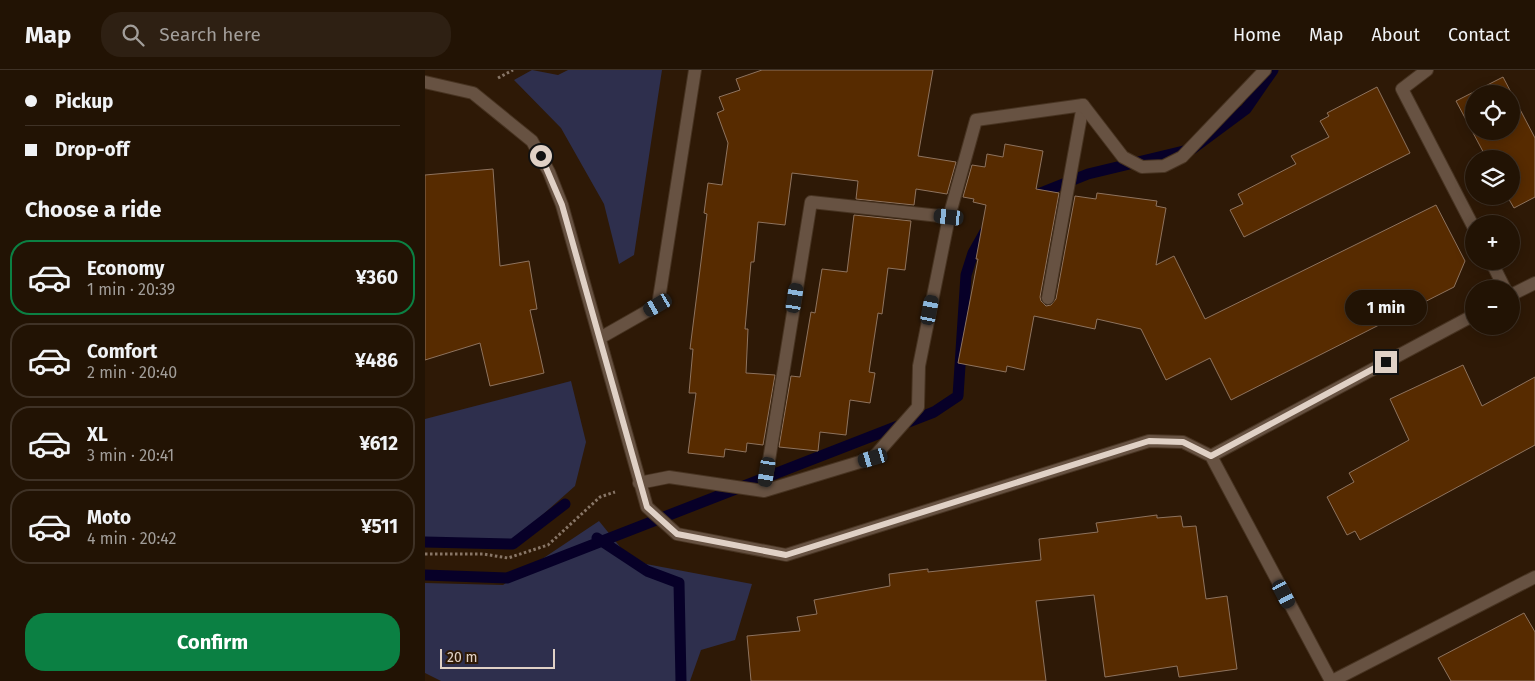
<!DOCTYPE html>
<meta charset="utf-8">
<style>
body{margin:0;font-family:"Fira Sans",sans-serif;background:#2e2013;color:#f1f3f6;height:100vh;display:flex;flex-direction:column;font-size:19px;white-space:nowrap}
*{box-sizing:border-box;margin:0}
p{font-size:16px;color:#a29e9a}
.icon{flex:none;width:28px;height:28px;fill:none;stroke:currentColor;stroke-width:2;stroke-linecap:round;stroke-linejoin:round}
.map{position:relative;flex:1;overflow:hidden}
.sheet{display:flex;flex-direction:column;background:#221304;width:425px}
.sheet>*{flex:none}
.hud{display:grid;align-content:center;height:110px;padding:0 25px;background:#221304}
.fabs{position:absolute;left:1040px;top:15px;display:grid;gap:10px}
.fabs a{display:grid;place-items:center;width:55px;height:55px;border-radius:50%;background:#221304;box-shadow:0 2px 12px #0003,0 0 0 1px #3f3226;font-size:25px}
.scale{position:absolute;left:15px;bottom:12px;width:115px;box-sizing:border-box;padding-left:5px;border:2px solid #e0d1c6;border-top:0;font-size:14px;line-height:18px;white-space:nowrap;color:#e0d1c6;-webkit-text-stroke:4px #2e1906;paint-order:stroke}
.end{position:absolute;width:22px;height:22px;margin:-11px;border:6px solid #e0d1c6;background:#111;box-shadow:0 0 0 2px #111}
.from{border-radius:50%}
.bubble{position:absolute;height:35px;border-radius:18px;background:#221304;box-shadow:0 2px 12px #0003,0 0 0 1px #3f3226;font-size:16px;font-weight:700;line-height:35px;text-align:center}
.car{position:absolute;width:15px;height:30px;margin:-15px -8px;border-radius:6px;box-shadow:0 0 4px 1px #0007;background:linear-gradient(#222 24%,#8ab4d8 0 40%,#222 0 76%,#8ab4d8 0 86%,#222 0)}
.hud b{display:flex;align-items:center;gap:18px;height:48px;font-size:19px}
.hud b+b{border-top:1px solid #3f3226}
.hud i{width:12px;height:12px;background:#f1f3f6}
ul{padding:0;list-style:none}
li{display:flex;align-items:center;gap:15px;height:75px;margin:0 10px 8px;padding:0 15px;border:2px solid #3f3226;border-radius:20px}
li div{flex:1}
li b{display:block;font-size:19px}
li em{font-style:normal;font-weight:700}
li.current{border-color:#0b8043}
li>.icon{width:45px;height:45px;stroke-width:1.5}
h2{padding:0 25px;font-size:22px;line-height:60px}
.button{display:flex;gap:10px;margin-top:auto;padding:10px 25px}
.button a{flex:1;height:58px;border-radius:20px;background:#0b8043;color:#fff;font-size:20px;font-weight:700;line-height:58px;text-align:center}
header{display:flex;align-items:center;gap:30px;box-sizing:border-box;height:70px;padding:0 25px;background:#221304;border-bottom:1px solid #3f3226}
header strong{font-size:24px}
nav{display:flex;gap:28px;margin-inline-start:auto;font-size:18px}
.search{width:350px;height:45px;background:#2e2013;display:flex;align-items:center;gap:12px;box-sizing:border-box;padding:0 18px;border-radius:20px;color:#a29e9a;font-size:19px}
main{display:flex;flex:1;min-height:0}
.map>svg:first-child{display:block}
.green{fill:#2e2f4d}
.lines{fill:none;stroke-linecap:round;stroke-linejoin:round}
.stream{stroke:#070028;stroke-width:11}
.building{fill:#572b00;stroke:#8e735e;fill-rule:evenodd}
.service-casing{stroke:#473321;stroke-width:14}
.minor-casing{stroke:#473321;stroke-width:14}
.path{stroke:#887667;stroke-width:3;stroke-dasharray:2.5 2.5;stroke-linecap:butt}
.service{stroke:#675242;stroke-width:12}
.minor{stroke:#675242;stroke-width:12}
.route{stroke:#e0d1c6;stroke-width:6}
</style>
<header>
<strong>Map</strong>
<div class="search"><svg class="icon" aria-label="search" viewBox="0 0 24 24"><circle cx="10" cy="10" r="6"/><path d="M15 15l6 6"/></svg>Search here</div>
<nav><a>Home</a><a>Map</a><a>About</a><a>Contact</a></nav>
</header>
<main>
<section class="sheet">
<div class="hud">
<b><i class="from"></i>Pickup</b>
<b><i></i>Drop-off</b>
</div>
<h2>Choose a ride</h2>
<ul>
<li class="current"><svg class="icon" aria-label="car" viewBox="0 0 24 24"><path d="M5 17H2v-5l4-1 3-4h7l3 4 3 1v5h-3M9 17h6M6 11h13"/><circle cx="7" cy="17" r="2"/><circle cx="17" cy="17" r="2"/></svg><div><b>Economy</b><p>1 min · 20:39</p></div><em>¥360</em></li>
<li><svg class="icon" aria-label="car" viewBox="0 0 24 24"><path d="M5 17H2v-5l4-1 3-4h7l3 4 3 1v5h-3M9 17h6M6 11h13"/><circle cx="7" cy="17" r="2"/><circle cx="17" cy="17" r="2"/></svg><div><b>Comfort</b><p>2 min · 20:40</p></div><em>¥486</em></li>
<li><svg class="icon" aria-label="car" viewBox="0 0 24 24"><path d="M5 17H2v-5l4-1 3-4h7l3 4 3 1v5h-3M9 17h6M6 11h13"/><circle cx="7" cy="17" r="2"/><circle cx="17" cy="17" r="2"/></svg><div><b>XL</b><p>3 min · 20:41</p></div><em>¥612</em></li>
<li><svg class="icon" aria-label="car" viewBox="0 0 24 24"><path d="M5 17H2v-5l4-1 3-4h7l3 4 3 1v5h-3M9 17h6M6 11h13"/><circle cx="7" cy="17" r="2"/><circle cx="17" cy="17" r="2"/></svg><div><b>Moto</b><p>4 min · 20:42</p></div><em>¥511</em></li>
</ul>
<div class="button"><a>Confirm</a></div>
</section>
<div class="map">
<svg width="1110" height="611" viewBox="0 0 1110 611">
<rect width="100%" height="100%" fill="#2e1906"/>
<path class="green" d="M 107,0 L 133,5 L 143,0 L 237,0 L 209,185 L 194,194 L 179,134 L 136,58 L 89,10 Z
M 146,311 L 161,372 L 150,416 L 88,471 L 0,469 L 0,349 Z
M 174,451 L 200,483 L 221,494 L 327,514 L 310,570 L 276,580 L 265,611 L 16,611 L 0,603 L 0,513 L 78,515 Z"/>
<g class="lines">
<path class="stream" d="M 608,126 L 663,104 L 767,79 L 821,39 L 848,0
M 172,468 L 222,501 L 254,513 L 256,611
M 0,472 L 88,474 L 140,434
M 0,505 L 82,508 L 509,342 L 533,326 L 541,205 L 548,183 L 561,160"/>
</g>
<path class="building" d="M 337,0 L 508,0 L 493,86 L 531,92 L 522,124 L 491,119 L 489,135 L 431,129 L 433,111 L 367,103 L 360,155 L 333,152 L 329,192 L 326,192 L 320,259 L 323,259 L 321,303 L 350,305 L 338,375 L 322,373 L 321,382 L 300,379 L 299,387 L 263,383 L 271,323 L 264,323 L 268,279 L 265,279 L 282,144 L 279,143 L 283,113 L 297,115 L 303,73 L 292,43 L 299,40 L 294,27 L 315,20 L 311,9 Z
M 1078,7 L 1110,68 L 1110,127 L 1089,138 L 1082,126 L 1086,126 L 1086,89 L 1062,89 L 1031,31 ZM 1049,24 L 1086,24 L 1086,61 L 1049,61 Z
M 952,17 L 985,83 L 819,167 L 805,140 L 818,134 L 813,124 L 871,94 L 866,86 L 904,67 L 895,51 L 904,46 L 902,43 Z
M 580,74 L 618,81 L 611,119 L 634,123 L 615,227 L 616,231 L 621,236 L 626,235 L 631,229 L 650,126 L 671,129 L 672,123 L 732,131 L 731,136 L 741,138 L 731,195 L 749,186 L 780,249 L 1011,135 L 1040,191 L 1029,217 L 806,330 L 785,288 L 741,310 L 716,259 L 672,249 L 670,259 L 609,246 L 599,300 L 582,296 L 581,302 L 533,293 L 553,189 L 551,189 L 561,135 L 548,132 L 549,129 L 538,127 L 547,95 L 560,97 L 562,84 L 578,87 Z
M 68,99 L 75,196 L 104,191 L 112,239 L 105,240 L 119,303 L 65,316 L 55,273 L 0,290 L 0,105 Z
M 429,145 L 486,151 L 480,200 L 463,198 L 457,244 L 453,243 L 444,302 L 450,303 L 445,333 L 425,330 L 421,365 L 395,362 L 393,381 L 354,377 L 366,306 L 375,307 L 386,242 L 390,243 L 397,199 L 422,202 Z
M 1038,295 L 1057,336 L 1110,307 L 1110,375 L 935,470 L 930,461 L 922,465 L 902,427 L 929,412 L 924,403 L 984,370 L 965,329 Z
M 732,445 L 732,448 L 756,446 L 758,457 L 771,456 L 781,529 L 802,526 L 812,599 L 754,607 L 752,596 L 680,607 L 669,525 L 611,531 L 621,611 L 326,611 L 322,566 L 375,561 L 372,547 L 392,544 L 389,530 L 465,516 L 464,504 L 503,499 L 503,502 L 616,490 L 614,469 L 673,462 L 671,453 Z
M 1099,543 L 1110,562 L 1110,611 L 1026,611 L 1013,588 Z"/>
<g class="lines">
<defs>
<path id="service" d="M 623,228 L 658,35"/>
<path id="minor" d="M 1002,0 L 977,19 L 1049,158
M 0,12 L 48,23 L 107,71 L 124,102 L 137,135 L 222,437 L 252,464 L 361,485 L 724,371 L 758,372 L 786,386 L 906,611
M 1066,191 L 1080,219
M 1086,225 L 1110,213
M 175,268 L 233,235 L 270,0
M 786,386 L 1049,245
M 214,413 L 244,407 L 339,421 L 448,388 L 493,337 L 494,296 L 524,147 L 551,50 L 658,35 L 698,87 L 717,97 L 739,96 L 757,87 L 840,0
M 339,421 L 386,132 L 524,147
M 907,611 L 1110,507"/>
</defs>
<use href="#service" class="service-casing"/>
<use href="#minor" class="minor-casing"/>
<path class="path" d="M 73,8 L 88,0
M 0,484 L 58,484 L 83,488 L 123,475 L 175,427 L 190,422"/>
<use href="#service" class="service"/>
<use href="#minor" class="minor"/>
</g>
<g class="lines">
<path class="route" d="M 116,86 L 137,135 L 222,437 L 252,464 L 361,485 L 724,371 L 758,372 L 786,386 L 961,292"/>
</g>
</svg>
<div class="fabs">
<a><svg class="icon" aria-label="locate" viewBox="0 0 24 24"><circle cx="12" cy="12" r="6"/><path d="M12 2v4M12 18v4M2 12h4M18 12h4"/></svg></a>
<a><svg class="icon" aria-label="layers" viewBox="0 0 24 24"><path d="M12 4l9 5-9 5-9-5zM3 14l9 5 9-5"/></svg></a>
<a>+</a>
<a>−</a>
</div>
<div class="scale">20 m</div>
<i class="end from" style="left:116px;top:86px"></i>
<i class="end" style="left:961px;top:292px"></i>
<div class="bubble" style="left:920px;top:220px;width:82px">1 min</div>
<i class="car" style="left:524px;top:147px;rotate:276deg"></i>
<i class="car" style="left:370px;top:228px;rotate:9deg"></i>
<i class="car" style="left:233px;top:235px;rotate:240deg"></i>
<i class="car" style="left:505px;top:240px;rotate:11deg"></i>
<i class="car" style="left:448px;top:388px;rotate:254deg"></i>
<i class="car" style="left:342px;top:402px;rotate:189deg"></i>
<i class="car" style="left:859px;top:524px;rotate:152deg"></i>
</div>
</main>
